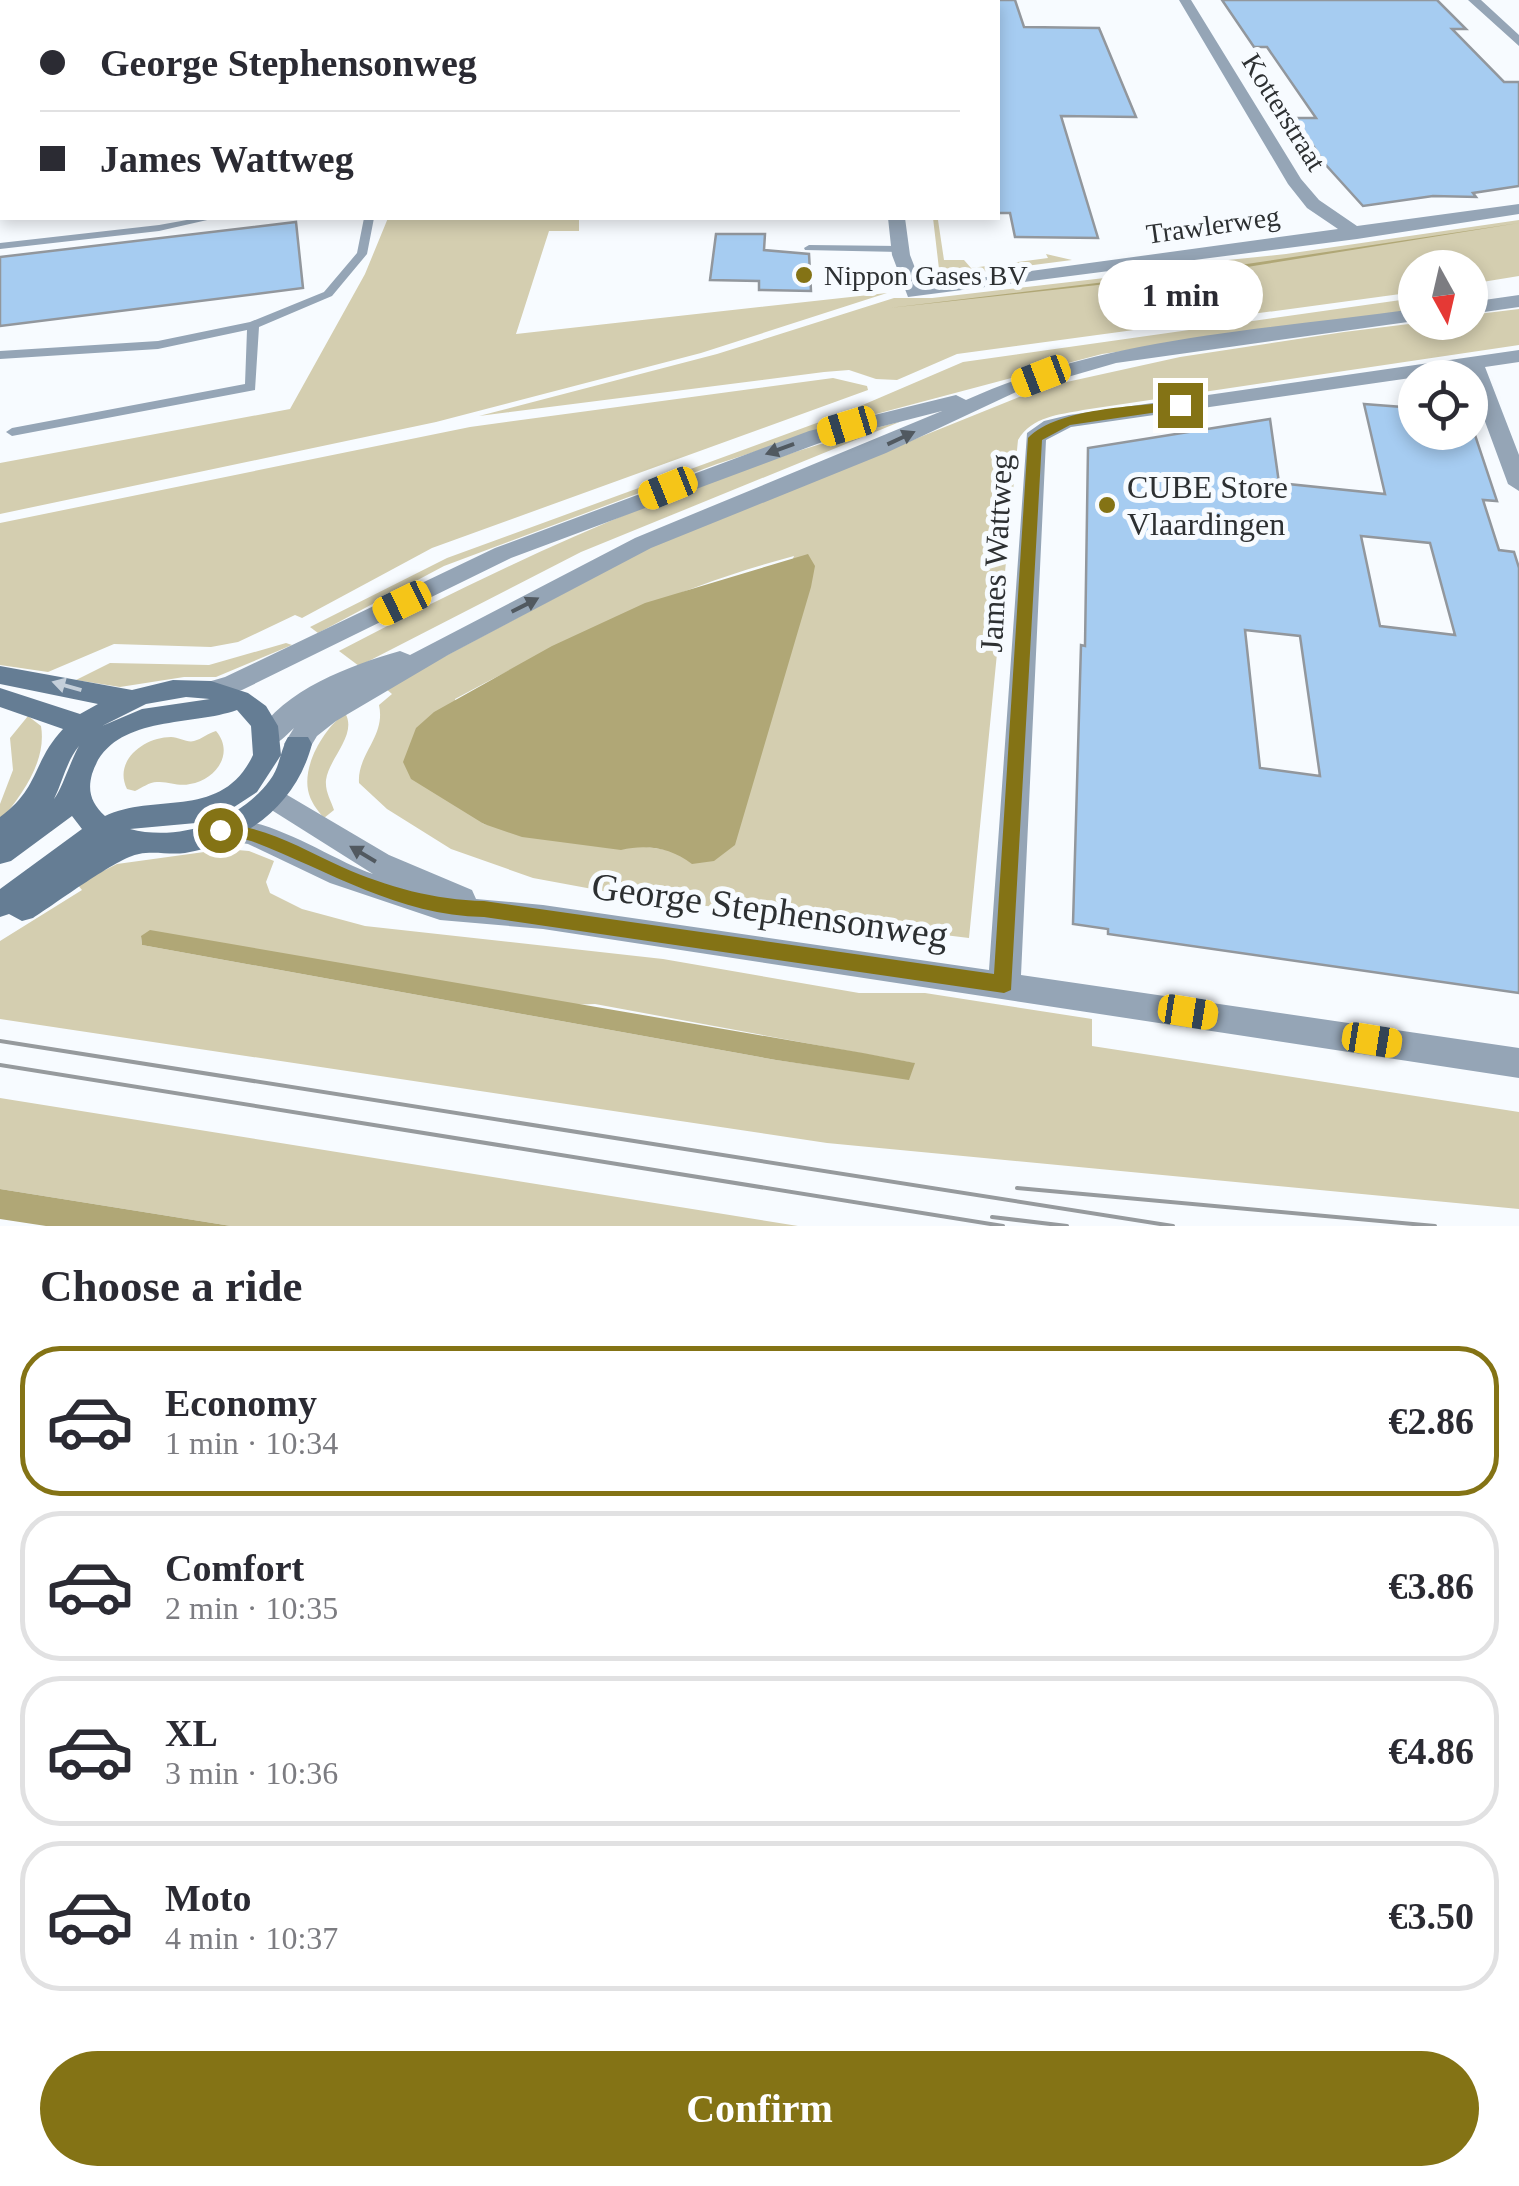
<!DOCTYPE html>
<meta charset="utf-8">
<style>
body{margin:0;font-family:"Times New Roman",serif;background:#f7f7f7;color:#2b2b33;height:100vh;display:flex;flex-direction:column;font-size:38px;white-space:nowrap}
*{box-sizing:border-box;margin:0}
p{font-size:32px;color:#7c7c81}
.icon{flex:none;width:55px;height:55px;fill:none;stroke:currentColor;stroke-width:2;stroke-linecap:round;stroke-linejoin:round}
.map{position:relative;height:1226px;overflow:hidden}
.panel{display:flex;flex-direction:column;background:#fff;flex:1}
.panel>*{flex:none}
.guide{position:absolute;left:0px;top:0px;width:1000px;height:220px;box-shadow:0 5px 15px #0003;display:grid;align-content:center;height:220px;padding:0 40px;background:#fff}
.needle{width:65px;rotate:172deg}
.buttons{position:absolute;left:1398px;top:250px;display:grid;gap:20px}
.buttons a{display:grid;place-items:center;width:90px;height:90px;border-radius:50%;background:#fff;box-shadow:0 5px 15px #0003;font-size:50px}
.end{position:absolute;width:45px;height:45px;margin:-22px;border:12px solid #847315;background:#fff;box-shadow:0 0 0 5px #fff}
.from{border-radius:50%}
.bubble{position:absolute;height:70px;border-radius:35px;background:#fff;box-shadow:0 5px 15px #0003;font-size:32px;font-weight:700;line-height:70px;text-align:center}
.car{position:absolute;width:30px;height:60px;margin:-30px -15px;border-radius:12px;box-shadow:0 0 8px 2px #0007;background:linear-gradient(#f5c518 24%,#345 0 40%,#f5c518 0 76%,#345 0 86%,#f5c518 0)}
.guide b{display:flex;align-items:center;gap:35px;height:95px;font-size:38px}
.guide b+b{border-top:2px solid #e1e1e2}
.guide i{width:25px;height:25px;background:#2b2b33}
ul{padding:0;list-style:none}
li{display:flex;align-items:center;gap:30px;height:150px;margin:0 20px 15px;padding:0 20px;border:5px solid #e1e1e2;border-radius:40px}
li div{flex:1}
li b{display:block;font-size:38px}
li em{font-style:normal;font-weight:700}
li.current{border-color:#847315}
li>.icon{width:90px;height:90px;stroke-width:1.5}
h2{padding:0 40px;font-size:45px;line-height:120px}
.cta{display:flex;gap:20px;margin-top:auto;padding:20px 40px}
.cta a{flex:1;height:115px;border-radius:60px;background:#847315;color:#fff;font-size:40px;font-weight:700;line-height:115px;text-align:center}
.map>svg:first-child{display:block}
.green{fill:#d4ceb0;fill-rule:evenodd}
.water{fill:#b0a776}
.building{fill:#a6ccf1;stroke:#92979d;stroke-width:2.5;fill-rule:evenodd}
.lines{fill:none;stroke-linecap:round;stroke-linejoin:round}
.service{fill:#95a5b6;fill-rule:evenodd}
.minor{fill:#95a5b6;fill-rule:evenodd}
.tertiary{fill:#95a5b6;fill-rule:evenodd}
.secondary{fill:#657d94;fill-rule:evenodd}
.tram{stroke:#969a9d;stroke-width:4}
.oneway{fill:#515960}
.oneway2{fill:#c4cfda}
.route{fill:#847315}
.poi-dot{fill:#847315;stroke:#f7fbff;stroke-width:4}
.labels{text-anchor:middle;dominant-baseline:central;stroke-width:10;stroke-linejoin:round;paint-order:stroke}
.far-street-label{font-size:28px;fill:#2d3032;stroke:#f7fbff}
.far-poi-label{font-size:28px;fill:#2d3032;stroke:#f7fbff;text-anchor:start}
.poi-label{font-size:32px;fill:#2d3032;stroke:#f7fbff;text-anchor:start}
.street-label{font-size:32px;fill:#2d3032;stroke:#f7fbff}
.near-street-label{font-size:38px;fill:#2d3032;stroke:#f7fbff}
</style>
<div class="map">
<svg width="1519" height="1226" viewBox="0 0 1519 1226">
<rect width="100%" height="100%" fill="#f7fbff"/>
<path class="green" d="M 388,218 L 579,218 L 579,231 L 549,231 L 516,334 L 887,293 L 701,353 L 436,422 L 0,514 L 0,463 L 290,409 L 365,274 Z
M 933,218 L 973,220 L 938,220 L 944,260 L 964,260 L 971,268 L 1048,258 L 1046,254 L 1072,260 L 956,275 L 939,269 Z
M 1519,220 L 1519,276 L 1470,284 L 1470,268 L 1415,268 L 1415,292 L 957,354 L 897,380 L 876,379 L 849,370 L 824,372 L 479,416 L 717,354 L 894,298 L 932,298 L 1191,268 L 1189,264 L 1286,254 Z
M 1415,298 L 1415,310 L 1102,354 L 846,422 L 717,464 L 444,566 L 318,633 L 310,627 L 447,558 L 844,413 L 963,362 Z
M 1519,309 L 1519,345 L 1083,410 C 1059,415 1032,416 1018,440 L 969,938 L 641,898 L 533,878 L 451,849 L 387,809 L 359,783 C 357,754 386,736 379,705 L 392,694 L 385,688 L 662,541 L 1044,387 L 1180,357 L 1344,332 L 1417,323 L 1470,322 L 1470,315 ZM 794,556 L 675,851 L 483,824 L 455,699 C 565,640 673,588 794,556 Z
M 833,378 L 867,386 L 868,390 L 432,548 L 302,618 L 295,615 L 238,642 L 211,647 L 114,644 L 48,672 L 0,665 L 0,523 L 470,427 Z
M 902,421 L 581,552 L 359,666 L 339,651 C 520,556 703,472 902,421 Z
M 286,643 L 292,645 L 216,677 L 184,677 L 120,687 L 76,680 L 110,663 L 209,665 Z
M 345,713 C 358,734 329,758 326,780 C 325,792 331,800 334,810 L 324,818 C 317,810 310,801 308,790 C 303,763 325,728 345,713 Z
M 28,716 L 41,726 C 47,761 22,795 0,821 L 0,804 L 13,770 L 10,738 Z
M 216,731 C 235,753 216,780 190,784 C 178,787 169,781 157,782 C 149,782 142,788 135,791 L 127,789 C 113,761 144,737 171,737 C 179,737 187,743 194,741 C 202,739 208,733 216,731 Z
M 226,849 L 249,851 L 274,861 L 266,882 L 270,893 L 302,909 L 365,926 L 663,959 L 859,993 L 925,993 L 1092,1019 L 1092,1046 L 1519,1112 L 1519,1209 L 827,1143 L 0,1019 L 0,941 L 82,890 L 77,884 L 117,864 ZM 150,931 L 565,1005 L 595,1004 L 914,1063 L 908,1079 L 776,1060 L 142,945 L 141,937 Z
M 0,1098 L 798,1226 L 231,1226 L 0,1189 Z"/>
<path class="water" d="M 1519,223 L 1216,272 L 889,308 L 1213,269 Z
M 808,554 L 815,566 L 811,587 L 735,845 L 714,861 L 692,864 C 671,848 647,844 621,850 L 522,837 L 484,824 L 411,779 L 403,762 L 416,728 L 434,712 L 552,646 L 645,603 Z
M 150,930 L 863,1053 L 915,1063 L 909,1080 L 776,1060 L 142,945 L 141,936 Z
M 0,1189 L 231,1226 L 46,1226 L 0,1219 Z"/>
<path class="building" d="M 998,0 L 1015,0 L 1024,27 L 1099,28 L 1136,117 L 1061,116 L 1098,238 L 1015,237 L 1010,213 L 998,213 Z
M 1222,0 L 1437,0 L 1466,29 L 1452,29 L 1504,82 L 1519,82 L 1519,186 L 1473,193 L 1476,197 L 1433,196 L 1363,206 L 1325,164 L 1295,118 L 1316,118 L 1267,47 L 1254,47 Z
M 296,222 L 303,288 L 0,326 L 0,257 Z
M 716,234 L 765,234 L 764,250 L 809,254 L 811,291 L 759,290 L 759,281 L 710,280 Z
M 1364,404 L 1415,408 L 1415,432 L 1474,432 L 1497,501 L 1483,500 L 1499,550 L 1514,552 L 1519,568 L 1519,993 L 1108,934 L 1108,929 L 1073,924 L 1081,645 L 1085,646 L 1088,448 L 1270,419 L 1279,483 L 1385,494 ZM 1361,536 L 1430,543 L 1455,635 L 1380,626 ZM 1245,630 L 1300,636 L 1320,776 L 1260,768 Z"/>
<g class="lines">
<path class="service" d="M 821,0 L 829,0 L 829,2 L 822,2 Z
M 0,89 L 2,89 L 2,94 L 0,95 Z
M 198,218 L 216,218 L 159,231 L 0,249 L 0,243 L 159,225 Z
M 364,218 L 374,218 L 367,254 L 332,296 L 259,327 L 255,390 L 12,436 L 6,432 L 12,428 L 245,384 L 247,330 L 158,349 L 0,359 L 0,351 L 158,341 L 250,322 L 324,292 L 357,253 Z
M 809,245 L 900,246 L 905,249 L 900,252 L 805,250 L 804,248 Z"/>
<path class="minor" d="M 868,0 L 880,0 L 881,2 L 869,2 Z
M 1179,0 L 1191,0 L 1301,179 L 1319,200 L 1357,226 L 1519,204 L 1519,214 L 1357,239 L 908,297 L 892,255 L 888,218 L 905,218 L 910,255 L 922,286 L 1338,229 L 1307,208 L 1288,184 Z
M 1468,0 L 1481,0 L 1519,35 L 1519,46 Z
M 1519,350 L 1519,362 L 1485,367 L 1519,455 L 1519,491 L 1508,484 L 1466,370 L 1071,427 L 1046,440 L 1021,975 L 1519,1048 L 1519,1078 L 543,929 L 440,920 L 330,883 L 248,844 L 210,838 L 205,830 L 210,822 C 258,807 327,858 373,874 L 262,804 L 258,797 L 262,790 L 272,786 L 389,855 L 472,890 L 476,899 L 543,905 L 989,970 L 1027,433 L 1044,421 L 1069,415 Z"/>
<path class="tertiary" d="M 1519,295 L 1519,307 L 1470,314 L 1470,302 Z
M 1415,309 L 1415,321 L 1116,363 L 1016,392 L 886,453 L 651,548 L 448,655 L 336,721 L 317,736 L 308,751 L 288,751 L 284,744 L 294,728 C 282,739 277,748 260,743 L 256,736 C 283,690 351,665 400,651 L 410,655 L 635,538 L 942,411 L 825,441 L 511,558 L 242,690 L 210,699 L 201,696 L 197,690 L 201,684 L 225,677 L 495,548 L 809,431 L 956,395 L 966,400 C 1105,337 1265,330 1415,309 Z"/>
<path class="secondary" d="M 0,666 L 132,690 L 173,680 L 211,681 L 248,693 L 266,706 L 278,726 L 281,755 L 257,792 L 228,811 L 196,823 L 130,829 C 179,842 240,821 270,780 C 280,767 280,751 288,737 L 308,737 L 312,744 C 296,805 247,842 185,853 C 170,855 154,851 139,854 C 118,857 55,904 33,918 L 22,921 L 9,914 L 0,917 L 0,889 L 82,829 L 72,816 L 11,861 L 0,864 L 0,817 C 40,788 32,762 63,729 L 0,707 L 0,688 L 80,714 L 98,704 L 0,684 ZM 186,697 L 210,699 L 142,709 L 102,726 L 146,704 ZM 237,710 L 251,726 L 253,755 C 222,821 155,792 105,816 C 92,804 87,792 92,774 C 111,714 190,727 237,710 ZM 79,746 C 70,762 62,789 54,799 C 63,781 66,762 79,746 Z"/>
<path class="tram" d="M 0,1041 L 1173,1226
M 0,1065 L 1003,1226
M 1017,1188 L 1435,1226
M 992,1217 L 1067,1226"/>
</g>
<defs><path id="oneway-solid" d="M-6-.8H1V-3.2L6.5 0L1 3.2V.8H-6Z" transform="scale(2.5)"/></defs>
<g class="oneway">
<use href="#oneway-solid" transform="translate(901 438) rotate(-25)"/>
<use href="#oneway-solid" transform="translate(780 449) rotate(160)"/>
<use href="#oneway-solid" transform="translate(525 605) rotate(-27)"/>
<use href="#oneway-solid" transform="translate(363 854) rotate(-149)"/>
</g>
<use class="oneway2" href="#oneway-solid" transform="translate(67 686) rotate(-164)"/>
<path class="route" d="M 1180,401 L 1187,405 L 1185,408 L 1070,425 L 1042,440 L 1011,990 L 1004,993 L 484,917 C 397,915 332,872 254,842 C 239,836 221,843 210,830 L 220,823 C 266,827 301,848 342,867 C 387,887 435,900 484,901 L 994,974 L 1028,438 C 1059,407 1136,407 1180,401 Z"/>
<g class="poi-dot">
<circle cx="804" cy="275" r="10"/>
<circle cx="1107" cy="505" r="10"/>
</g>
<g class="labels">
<g class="far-street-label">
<text transform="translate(1284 112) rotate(58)">Kotterstraat</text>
<text transform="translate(1213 225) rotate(-8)">Trawlerweg</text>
</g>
<g class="far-poi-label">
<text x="824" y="275">Nippon Gases BV</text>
</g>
<g class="poi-label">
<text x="1127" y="487">CUBE Store<tspan x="1127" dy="37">Vlaardingen</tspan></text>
</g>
<g class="street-label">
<text transform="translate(996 553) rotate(-87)">James Wattweg</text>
</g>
<g class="near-street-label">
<text transform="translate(770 910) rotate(8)">George Stephensonweg</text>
</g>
</g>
</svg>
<div class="buttons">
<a><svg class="needle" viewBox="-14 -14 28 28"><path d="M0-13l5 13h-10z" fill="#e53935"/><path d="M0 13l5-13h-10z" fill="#7c7c81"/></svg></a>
<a><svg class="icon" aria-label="locate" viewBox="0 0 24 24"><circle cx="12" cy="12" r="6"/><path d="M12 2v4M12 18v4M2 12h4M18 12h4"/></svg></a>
</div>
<i class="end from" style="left:220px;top:830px"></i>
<i class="end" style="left:1180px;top:405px"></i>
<div class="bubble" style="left:1098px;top:260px;width:165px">1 min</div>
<i class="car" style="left:1041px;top:376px;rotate:249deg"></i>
<i class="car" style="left:847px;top:426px;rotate:253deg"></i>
<i class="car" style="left:668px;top:488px;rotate:248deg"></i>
<i class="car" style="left:402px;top:603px;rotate:244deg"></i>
<i class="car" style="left:1188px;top:1012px;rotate:99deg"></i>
<i class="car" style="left:1372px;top:1040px;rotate:99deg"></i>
<div class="guide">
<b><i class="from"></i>George Stephensonweg</b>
<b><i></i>James Wattweg</b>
</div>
</div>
<section class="panel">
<h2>Choose a ride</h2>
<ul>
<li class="current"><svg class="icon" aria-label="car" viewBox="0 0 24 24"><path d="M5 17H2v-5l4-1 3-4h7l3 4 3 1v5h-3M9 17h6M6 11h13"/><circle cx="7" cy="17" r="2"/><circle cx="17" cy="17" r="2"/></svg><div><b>Economy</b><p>1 min · 10:34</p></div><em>€2.86</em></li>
<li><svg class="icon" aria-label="car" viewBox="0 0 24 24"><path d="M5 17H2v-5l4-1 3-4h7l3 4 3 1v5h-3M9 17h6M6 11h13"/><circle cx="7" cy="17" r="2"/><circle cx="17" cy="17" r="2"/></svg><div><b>Comfort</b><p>2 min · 10:35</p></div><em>€3.86</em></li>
<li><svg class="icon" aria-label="car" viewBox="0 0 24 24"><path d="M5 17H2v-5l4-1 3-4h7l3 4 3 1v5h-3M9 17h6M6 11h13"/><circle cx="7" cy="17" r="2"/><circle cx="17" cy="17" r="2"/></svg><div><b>XL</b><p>3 min · 10:36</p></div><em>€4.86</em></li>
<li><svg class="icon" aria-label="car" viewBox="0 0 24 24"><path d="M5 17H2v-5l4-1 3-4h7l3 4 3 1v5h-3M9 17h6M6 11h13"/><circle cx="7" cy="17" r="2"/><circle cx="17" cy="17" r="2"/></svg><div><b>Moto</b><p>4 min · 10:37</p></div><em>€3.50</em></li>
</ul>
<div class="cta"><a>Confirm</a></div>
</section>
